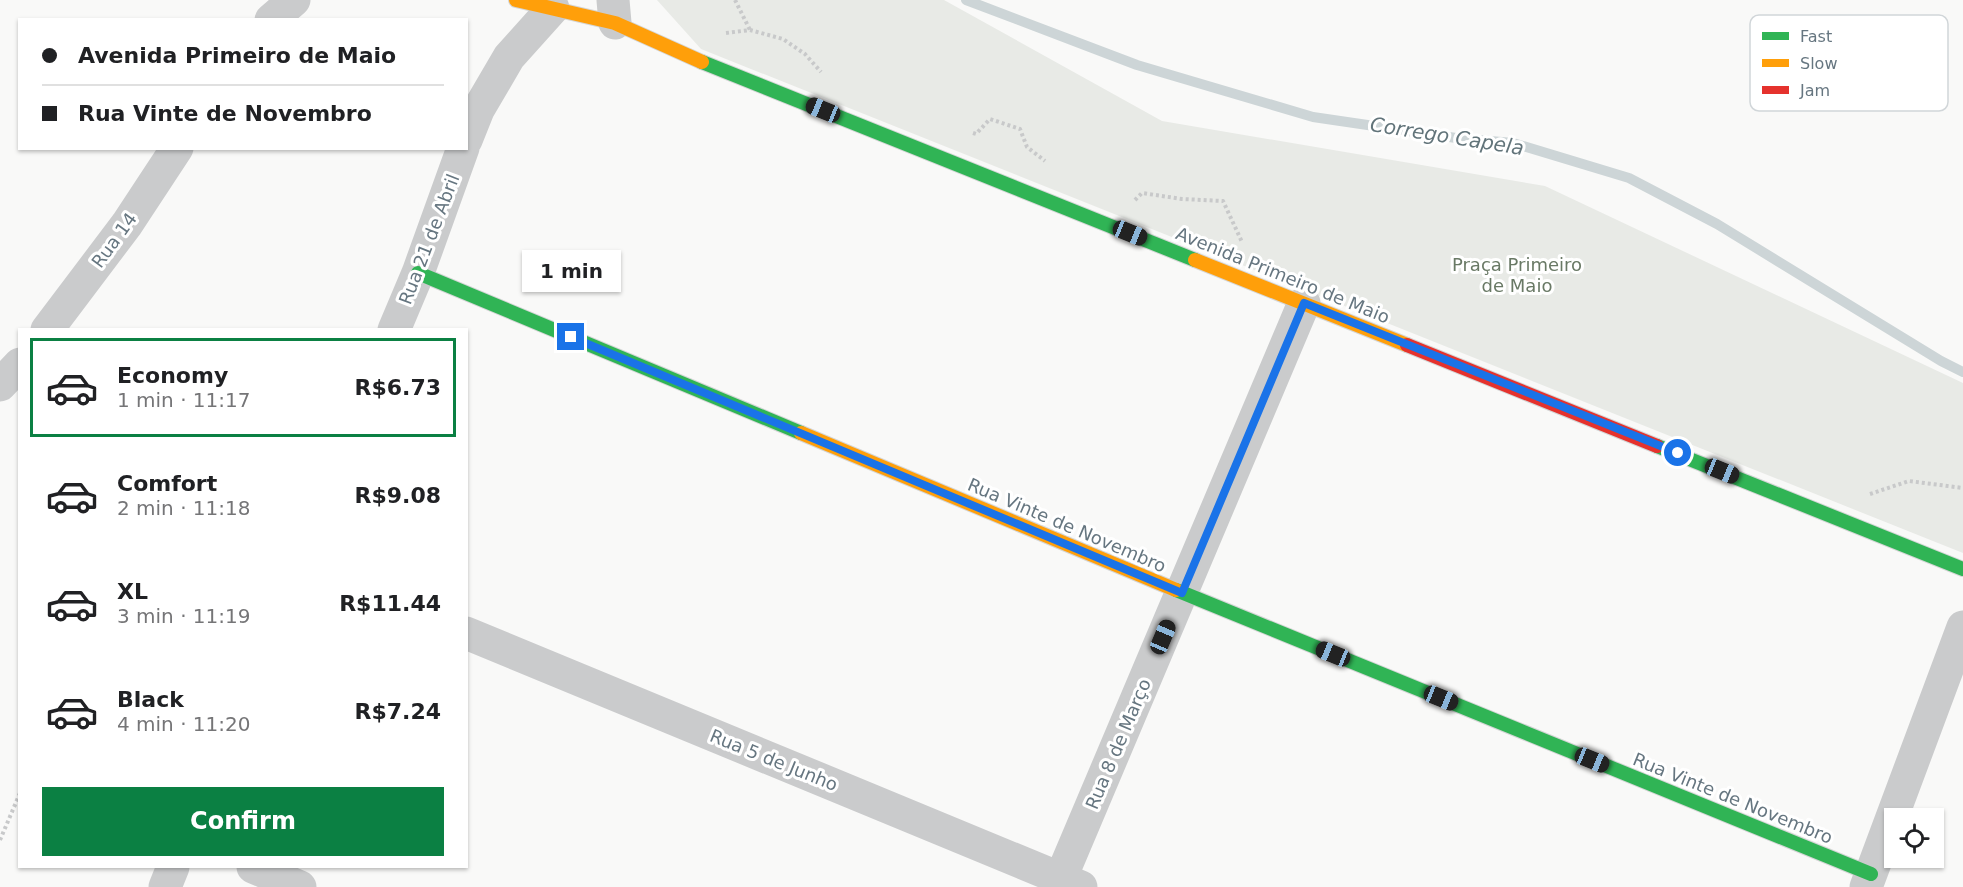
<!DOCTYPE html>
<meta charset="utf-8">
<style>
body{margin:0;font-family:"DejaVu Sans",sans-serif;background:#f2f2f2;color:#202124;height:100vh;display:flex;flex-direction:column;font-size:22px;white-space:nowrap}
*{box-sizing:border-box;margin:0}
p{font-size:20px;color:#757577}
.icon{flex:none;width:33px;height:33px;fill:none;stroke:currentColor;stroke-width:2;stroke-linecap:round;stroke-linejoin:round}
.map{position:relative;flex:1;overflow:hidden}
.drawer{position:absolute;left:18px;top:328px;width:450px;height:540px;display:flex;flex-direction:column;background:#fff;border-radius:0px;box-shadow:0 2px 4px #0004}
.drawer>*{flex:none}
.guide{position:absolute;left:18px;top:18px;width:450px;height:132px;border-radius:0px;box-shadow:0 2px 4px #0004;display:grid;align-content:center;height:132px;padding:0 24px;background:#fff}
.tools{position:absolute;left:1884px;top:808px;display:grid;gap:12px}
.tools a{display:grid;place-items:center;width:60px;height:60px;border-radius:0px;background:#fff;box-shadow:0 2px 4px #0004;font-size:30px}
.end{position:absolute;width:27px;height:27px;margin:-14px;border:8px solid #1a73e8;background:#fff;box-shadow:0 0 0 3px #fff}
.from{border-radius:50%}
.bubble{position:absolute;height:42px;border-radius:0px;background:#fff;box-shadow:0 2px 4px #0004;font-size:20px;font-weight:800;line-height:42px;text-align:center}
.car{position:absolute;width:18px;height:36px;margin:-18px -9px;border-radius:8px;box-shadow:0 0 4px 2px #0007;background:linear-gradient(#222 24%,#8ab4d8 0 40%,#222 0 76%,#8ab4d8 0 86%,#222 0)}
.guide b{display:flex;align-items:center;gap:21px;height:57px;font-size:22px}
.guide b+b{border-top:2px solid #e0e0e0}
.guide i{width:15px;height:15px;background:#202124}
ul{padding:10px 0 0;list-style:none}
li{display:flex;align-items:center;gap:18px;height:99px;margin:0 12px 9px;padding:0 12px;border:3px solid transparent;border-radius:0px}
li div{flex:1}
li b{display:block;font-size:22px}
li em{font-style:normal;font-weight:800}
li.active{border-color:#0b8043}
li>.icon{width:54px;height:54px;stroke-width:1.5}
.button{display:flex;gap:12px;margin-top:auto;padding:12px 24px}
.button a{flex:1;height:69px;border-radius:0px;background:#0b8043;color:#fff;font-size:24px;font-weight:800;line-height:69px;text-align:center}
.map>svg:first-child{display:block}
.green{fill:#e8eae6}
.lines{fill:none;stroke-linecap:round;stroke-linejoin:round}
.stream{stroke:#cdd5d7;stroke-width:10}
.fast-casing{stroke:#d5d6d6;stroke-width:16}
.slow-casing{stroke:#d5d6d6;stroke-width:16}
.jam-casing{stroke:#d5d6d6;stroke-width:16}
.path{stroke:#c8c9ca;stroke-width:4;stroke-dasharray:3 3;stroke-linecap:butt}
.street{stroke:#cacbcc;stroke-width:33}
.fast{stroke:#30b455;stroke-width:14}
.slow{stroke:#ff9f0a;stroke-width:14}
.jam{stroke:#e5322d;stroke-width:14}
.route{stroke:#1a73e8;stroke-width:8}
.labels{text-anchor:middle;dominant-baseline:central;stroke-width:6;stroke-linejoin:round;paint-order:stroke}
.street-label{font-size:18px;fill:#667680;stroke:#fff}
.park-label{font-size:18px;fill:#697965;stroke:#fff}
.water-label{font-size:20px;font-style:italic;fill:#62747a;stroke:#fff}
.key{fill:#fff;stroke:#d1d6d9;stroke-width:1.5}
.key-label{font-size:16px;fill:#667680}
</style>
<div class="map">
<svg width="1963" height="887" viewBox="0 0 1963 887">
<rect width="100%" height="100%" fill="#f9f9f8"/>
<path class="green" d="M 657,0 L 944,0 L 1162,121 L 1545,186 L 1963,383 L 1963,553 L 701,49 Z"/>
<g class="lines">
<path class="stream" d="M 966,0 L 1137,65 L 1313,117 L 1456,138 L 1513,143 L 1629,178 L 1717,224 L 1941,361 L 1963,372"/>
<defs>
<path id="fast" d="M 702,62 L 1195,260
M 418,273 L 801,433
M 1657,446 L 1963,569
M 1176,590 L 1871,874"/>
<path id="slow" d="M 516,0 L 615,23 L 702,62
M 1195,260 L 1407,345
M 801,433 L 1176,590"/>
<path id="jam" d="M 1407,345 L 1657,446"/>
</defs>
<use href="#fast" class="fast-casing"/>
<use href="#slow" class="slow-casing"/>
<use href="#jam" class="jam-casing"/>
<path class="path" d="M 735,0 L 750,30
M 726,33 L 750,30 L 783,39 L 805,54 L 821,72
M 973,133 L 976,134 L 990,119 L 1020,129 L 1027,147 L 1045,161
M 1135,200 L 1142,193 L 1182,199 L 1223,201 L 1242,242
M 1870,494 L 1909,481 L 1963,488
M 0,840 L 20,793"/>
<path class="street" d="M 613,0 L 615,23
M 271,20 L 294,0
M 466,140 L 478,110 L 509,57 L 553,8
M 47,330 L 127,224 L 177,148
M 394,330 L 418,273 L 463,148
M 0,385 L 20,364
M 466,633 L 1081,887
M 253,867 L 300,887
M 165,887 L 173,867
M 1057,887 L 1304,303
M 1866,887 L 1963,627"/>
<use href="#fast" class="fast"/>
<use href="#slow" class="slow"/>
<use href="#jam" class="jam"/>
</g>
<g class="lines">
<path class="route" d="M 571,337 L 1182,593 L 1304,303 L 1678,453"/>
</g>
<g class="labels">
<g class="street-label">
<text transform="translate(429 239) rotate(-69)">Rua 21 de Abril</text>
<text transform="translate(114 240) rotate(-54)">Rua 14</text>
<text transform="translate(1283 275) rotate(22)">Avenida Primeiro de Maio</text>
<text transform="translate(1067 525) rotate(23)">Rua Vinte de Novembro</text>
<text transform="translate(1118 744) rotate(-67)">Rua 8 de Março</text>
<text transform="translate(774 760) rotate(22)">Rua 5 de Junho</text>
<text transform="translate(1733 798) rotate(22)">Rua Vinte de Novembro</text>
</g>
<g class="park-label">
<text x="1517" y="264">Praça Primeiro<tspan x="1517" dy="21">de Maio</tspan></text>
</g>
<g class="water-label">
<text transform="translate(1447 136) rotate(9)">Corrego Capela</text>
</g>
</g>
<rect x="1750" y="15" width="198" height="96" rx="9" class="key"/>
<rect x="1762" y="32" width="27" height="8" fill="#30b455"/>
<rect x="1762" y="59" width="27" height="8" fill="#ff9f0a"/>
<rect x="1762" y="86" width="27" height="8" fill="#e5322d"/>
<g class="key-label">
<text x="1800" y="42">Fast</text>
<text x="1800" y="69">Slow</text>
<text x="1800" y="96">Jam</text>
</g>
</svg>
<div class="tools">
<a><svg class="icon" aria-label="locate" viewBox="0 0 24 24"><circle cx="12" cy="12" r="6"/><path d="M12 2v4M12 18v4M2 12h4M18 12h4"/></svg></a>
</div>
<i class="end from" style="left:1678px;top:453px"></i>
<i class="end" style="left:571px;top:337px"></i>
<div class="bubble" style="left:522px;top:250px;width:99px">1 min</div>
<i class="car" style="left:823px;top:110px;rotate:292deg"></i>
<i class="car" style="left:1130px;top:233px;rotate:112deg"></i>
<i class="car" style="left:1722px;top:471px;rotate:112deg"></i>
<i class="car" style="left:1163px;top:637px;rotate:23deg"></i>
<i class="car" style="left:1333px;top:654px;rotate:292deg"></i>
<i class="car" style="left:1441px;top:698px;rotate:112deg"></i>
<i class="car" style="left:1592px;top:760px;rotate:112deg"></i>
<div class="guide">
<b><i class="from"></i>Avenida Primeiro de Maio</b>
<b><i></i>Rua Vinte de Novembro</b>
</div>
<section class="drawer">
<ul>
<li class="active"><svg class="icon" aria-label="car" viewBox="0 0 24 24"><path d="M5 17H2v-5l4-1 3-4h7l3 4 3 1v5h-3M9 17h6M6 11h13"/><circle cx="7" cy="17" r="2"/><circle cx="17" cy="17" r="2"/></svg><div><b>Economy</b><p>1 min · 11:17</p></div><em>R$6.73</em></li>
<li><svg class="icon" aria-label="car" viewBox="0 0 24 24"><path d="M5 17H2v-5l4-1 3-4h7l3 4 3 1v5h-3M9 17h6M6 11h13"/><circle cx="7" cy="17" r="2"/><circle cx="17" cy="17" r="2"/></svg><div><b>Comfort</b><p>2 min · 11:18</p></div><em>R$9.08</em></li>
<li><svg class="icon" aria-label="car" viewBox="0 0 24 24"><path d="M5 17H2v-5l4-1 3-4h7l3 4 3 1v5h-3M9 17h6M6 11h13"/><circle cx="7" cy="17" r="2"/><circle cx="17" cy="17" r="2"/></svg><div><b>XL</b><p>3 min · 11:19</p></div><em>R$11.44</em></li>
<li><svg class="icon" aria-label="car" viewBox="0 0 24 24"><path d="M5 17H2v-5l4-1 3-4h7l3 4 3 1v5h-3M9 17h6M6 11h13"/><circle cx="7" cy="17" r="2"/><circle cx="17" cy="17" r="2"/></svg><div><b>Black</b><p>4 min · 11:20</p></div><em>R$7.24</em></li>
</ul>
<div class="button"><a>Confirm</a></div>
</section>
</div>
